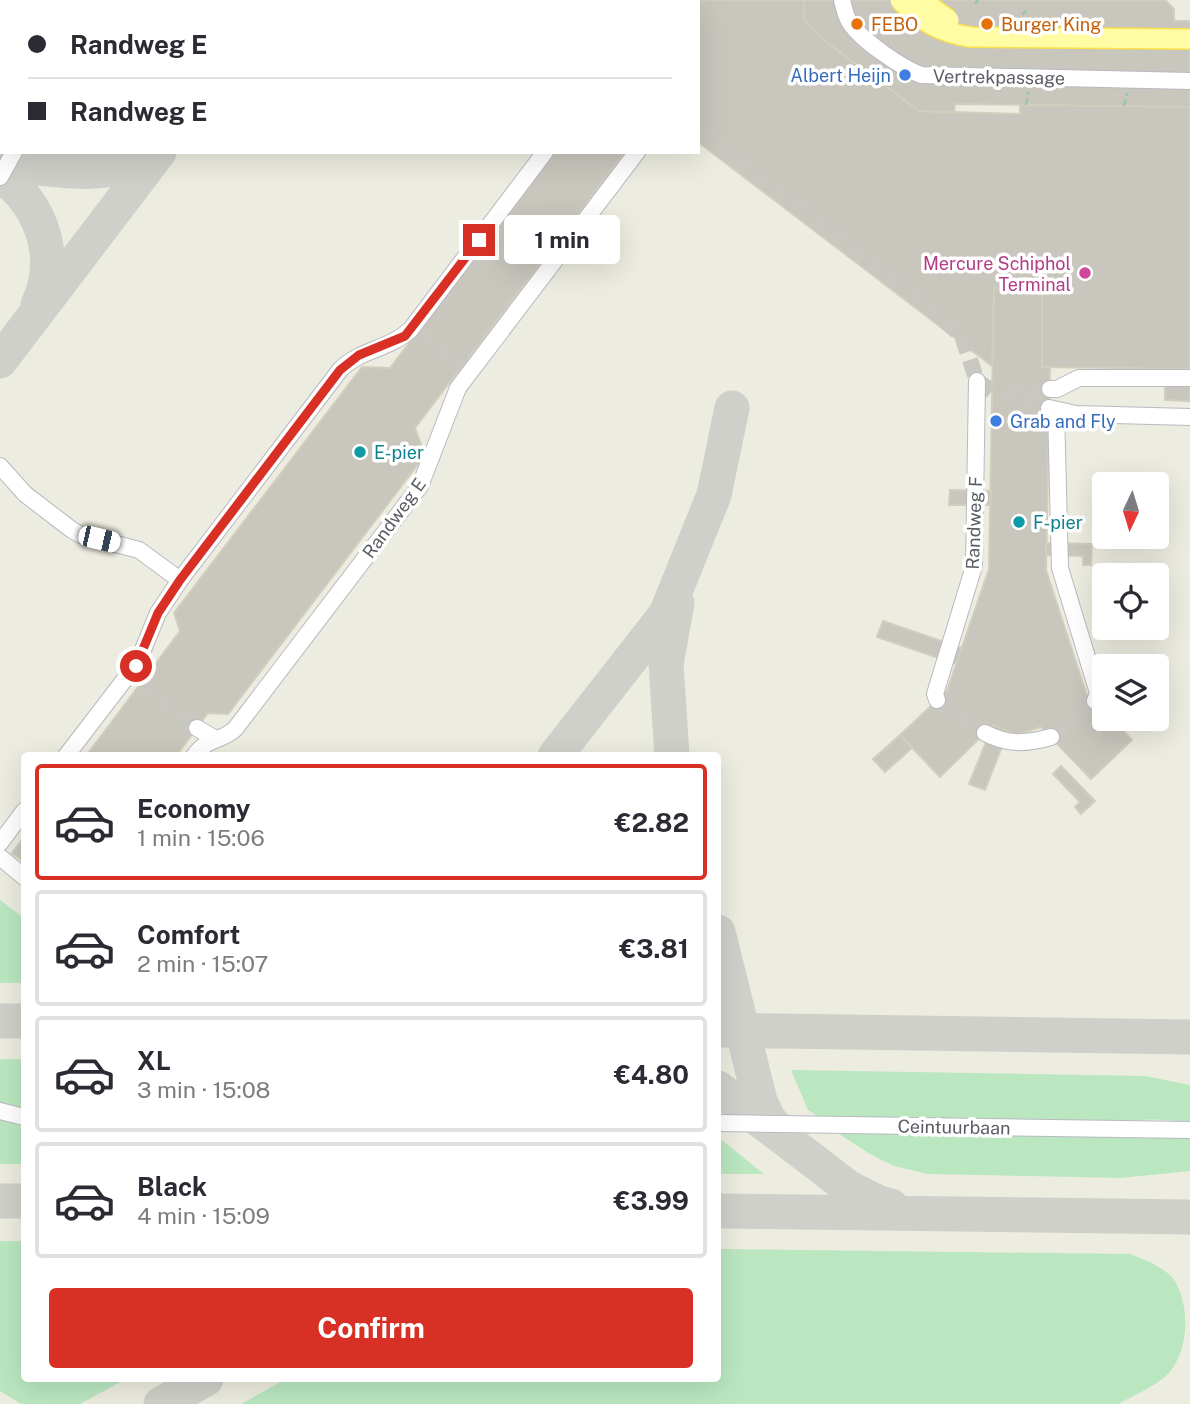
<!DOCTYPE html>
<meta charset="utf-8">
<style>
body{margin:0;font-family:"Public Sans",sans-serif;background:#f2f2f3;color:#2b2b33;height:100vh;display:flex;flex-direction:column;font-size:26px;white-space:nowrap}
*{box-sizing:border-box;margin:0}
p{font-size:23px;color:#7c7c81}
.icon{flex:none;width:38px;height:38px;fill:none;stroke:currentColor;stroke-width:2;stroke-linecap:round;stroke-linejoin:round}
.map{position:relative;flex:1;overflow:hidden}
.panel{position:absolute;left:21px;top:752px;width:700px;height:630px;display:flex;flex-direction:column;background:#fff;border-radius:7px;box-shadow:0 7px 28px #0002}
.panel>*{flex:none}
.hud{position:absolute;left:0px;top:0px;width:700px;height:154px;box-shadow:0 7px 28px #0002;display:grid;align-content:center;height:154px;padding:0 28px;background:#fff}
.needle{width:46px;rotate:184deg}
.buttons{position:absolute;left:1092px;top:472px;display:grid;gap:14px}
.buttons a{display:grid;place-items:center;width:77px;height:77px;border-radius:7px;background:#fff;box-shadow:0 7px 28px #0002;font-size:35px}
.end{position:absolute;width:32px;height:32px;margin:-16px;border:9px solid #d93025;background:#fff;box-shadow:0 0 0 4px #fff}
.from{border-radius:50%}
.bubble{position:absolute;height:49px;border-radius:7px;background:#fff;box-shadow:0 7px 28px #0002;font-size:23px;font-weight:700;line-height:49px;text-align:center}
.car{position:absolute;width:21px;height:42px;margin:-21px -10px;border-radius:9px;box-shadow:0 0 5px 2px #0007;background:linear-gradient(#fff 24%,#345 0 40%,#fff 0 76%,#345 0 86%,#fff 0)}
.hud b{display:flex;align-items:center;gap:24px;height:66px;font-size:26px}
.hud b+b{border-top:2px solid #e1e1e2}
.hud i{width:18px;height:18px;background:#2b2b33}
ul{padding:12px 0 0;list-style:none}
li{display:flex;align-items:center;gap:21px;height:116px;margin:0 14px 10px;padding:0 14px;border:4px solid #e1e1e2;border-radius:7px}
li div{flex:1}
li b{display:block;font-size:26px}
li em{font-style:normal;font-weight:700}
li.active{border-color:#d93025}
li>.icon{width:63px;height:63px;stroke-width:1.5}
.cta{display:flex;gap:14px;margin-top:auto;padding:14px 28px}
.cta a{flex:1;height:80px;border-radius:7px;background:#d93025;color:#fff;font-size:28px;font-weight:700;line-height:80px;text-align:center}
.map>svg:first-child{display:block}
.green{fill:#bae7c0}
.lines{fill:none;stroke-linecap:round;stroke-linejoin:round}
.taxiway{stroke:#d0d0ca;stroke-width:35}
.building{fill:#c8c6bd;stroke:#d2cebe;stroke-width:2}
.minor-tunnel{stroke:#c8c8c0;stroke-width:16;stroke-dasharray:16 8;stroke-linecap:butt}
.minor-casing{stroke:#b8bac0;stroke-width:18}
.path{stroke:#93c8a9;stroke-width:2.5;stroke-dasharray:7 3.5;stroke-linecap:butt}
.minor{stroke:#fff;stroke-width:16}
.major-bridge-casing{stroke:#fae04b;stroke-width:22;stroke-linecap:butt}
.major-bridge{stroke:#fffca3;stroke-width:19}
.route{stroke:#d93025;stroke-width:9}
.food-dot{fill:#e8710a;stroke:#fff;stroke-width:2.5}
.shop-dot{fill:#3f7fe0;stroke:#fff;stroke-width:2.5}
.hotel-dot{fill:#d1479c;stroke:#fff;stroke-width:2.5}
.culture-dot{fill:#0f9aa8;stroke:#fff;stroke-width:2.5}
.labels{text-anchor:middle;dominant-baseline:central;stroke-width:7;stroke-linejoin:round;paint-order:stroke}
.food-label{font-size:18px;fill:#c56008;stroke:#fff;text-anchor:start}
.shop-label{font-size:18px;fill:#366cbe;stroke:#fff;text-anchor:end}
.street-label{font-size:18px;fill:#595c62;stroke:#fff}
.hotel-label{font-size:18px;fill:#b23c85;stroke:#fff;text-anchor:end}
.culture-label{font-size:18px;fill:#0d838f;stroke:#fff;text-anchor:start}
</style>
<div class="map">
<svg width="1190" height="1404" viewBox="0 0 1190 1404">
<rect width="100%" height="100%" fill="#edece0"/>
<path class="green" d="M 0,900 L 24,918 L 24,983 L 0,983 Z
M 0,1059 L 24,1059 L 24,1110 L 0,1106 Z
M 791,1070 L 1145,1076 L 1190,1085 L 1190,1123 C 1162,1118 1136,1118 1108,1125 L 823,1120 L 808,1110 Z
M 0,1118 L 24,1122 L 24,1164 L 0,1164 Z
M 833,1130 L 1190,1136 L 1190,1171 L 1121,1178 L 928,1174 L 894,1166 L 870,1154 Z
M 718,1137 L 764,1174 L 718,1174 Z
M 0,1241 L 24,1241 L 24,1379 L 126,1379 L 80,1404 L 21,1404 L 0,1391 Z
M 718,1249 L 1130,1254 C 1146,1260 1161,1266 1173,1278 C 1190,1304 1190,1348 1169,1373 C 1156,1386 1135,1395 1118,1404 L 241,1404 L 286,1379 L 718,1379 Z"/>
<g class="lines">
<path class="taxiway" d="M 279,2 L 317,0
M 0,163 C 50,168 107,184 151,152
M 0,175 C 42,204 60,258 38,305
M 0,361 L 159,152
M 555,756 L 666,614 L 714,495 L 732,408
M 672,756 L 666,664 L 677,603
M 718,932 L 760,1101 L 769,1120 L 777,1128
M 0,1021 L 24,1021
M 718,1030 L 1190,1037
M 718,1088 L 849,1188 L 877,1202 L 891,1206
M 0,1201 L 24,1201
M 718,1211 L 1190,1217
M 161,1404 L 206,1379"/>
</g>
<path class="building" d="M 563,0 L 805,0 L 803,18 L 821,38 L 919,111 L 1020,114 L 1020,105 L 1190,107 L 1190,369 L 1042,367 L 1042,289 L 994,288 L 992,366 L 698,142 L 698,2 Z
M 805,0 L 1165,0 L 1174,9 L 1174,21 L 1190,21 L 1190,107 L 955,104 L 954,113 L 919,111 L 821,38 L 803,18 Z
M 555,152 L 625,152 L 415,428 L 425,455 L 228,714 L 208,713 L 176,756 L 86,756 L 180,631 L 174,613 L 362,367 L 390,368 Z
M 994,288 L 1042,289 L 1042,367 L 1050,367 L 1046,570 L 1086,693 L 1104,711 L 1104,719 L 1112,719 L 1132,740 L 1091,779 L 1041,727 L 1016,735 L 993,725 L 940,777 L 900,735 L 947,691 L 989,569 Z
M 1165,386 L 1190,386 L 1190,401 L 1165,400 Z
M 950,490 L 991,491 L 991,505 L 949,505 Z
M 1046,543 L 1092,544 L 1091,565 L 1083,565 L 1083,556 L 1046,555 Z
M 883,621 L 962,648 L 956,664 L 877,637 Z
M 993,725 L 1008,731 L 985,790 L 969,784 Z
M 900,735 L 912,748 L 885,772 L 873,759 Z
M 1061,766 L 1095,801 L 1081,814 L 1075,807 L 1080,802 L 1053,774 Z
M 24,837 L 24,862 L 12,853 Z"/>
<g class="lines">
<path class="minor-tunnel" d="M 575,2 L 575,0
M 698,130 L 918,297 L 962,336 L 977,381 L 992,391 L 1049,408
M 419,331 L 463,366
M 1007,391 L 1050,389
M 140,685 L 197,728
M 937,700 L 985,733
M 1051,737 L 1095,701"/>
<defs>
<path id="minor" d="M 19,0 L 20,2
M 564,0 L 564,2
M 842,0 C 844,7 845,15 849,21 C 859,39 902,68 921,75 L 1190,81
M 616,2 L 616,0
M 0,177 L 14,152
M 1050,389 L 1057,389 L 1079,378 L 1190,378
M 1049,408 L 1076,414 L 1190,417
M 1056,410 L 1060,568 L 1098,693 L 1095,701
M 0,466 L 25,494 L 72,530 L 81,535 L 139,550 L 180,580
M 937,700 L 935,694 L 974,566 L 977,381
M 197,728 L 214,738
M 985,733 C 1008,745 1026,744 1051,737
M 66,756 L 138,662 L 158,613 L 180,580 L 340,370 C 360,349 391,349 411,329 L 545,152
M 194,756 C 209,736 221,742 235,729 L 420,486 L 458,388 L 637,152
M 0,843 L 24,811
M 0,857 L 24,877
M 0,1111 L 24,1117
M 718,1123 L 1190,1130"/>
</defs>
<use href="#minor" class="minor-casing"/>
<path class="path" d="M 975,4 L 978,0
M 1015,22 L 1026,11
M 1026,105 L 1028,92
M 1124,106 L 1127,93"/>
<use href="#minor" class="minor"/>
<defs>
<path id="major-bridge" d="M 900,0 C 922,22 941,33 971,37 L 1190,39
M 921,0 L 949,20"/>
</defs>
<use href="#major-bridge" class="major-bridge-casing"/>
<use href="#major-bridge" class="major-bridge"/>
</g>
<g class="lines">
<path class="route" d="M 136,666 L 158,613 L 180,580 L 340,370 L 359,355 L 405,336 L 479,240"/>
</g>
<g class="food-dot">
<circle cx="857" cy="24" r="7"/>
<circle cx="987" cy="24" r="7"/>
</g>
<g class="shop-dot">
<circle cx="905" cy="75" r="7"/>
<circle cx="996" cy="421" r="7"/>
</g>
<circle class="hotel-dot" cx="1085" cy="273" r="7"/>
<g class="culture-dot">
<circle cx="360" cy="452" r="7"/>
<circle cx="1019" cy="522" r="7"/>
</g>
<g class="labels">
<g class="food-label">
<text x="871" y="24">FEBO</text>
<text x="1001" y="24">Burger King</text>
</g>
<g class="shop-label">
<text x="891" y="75">Albert Heijn</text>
<text x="1010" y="421" text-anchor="start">Grab and Fly</text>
</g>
<g class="street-label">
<text transform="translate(999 77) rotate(1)">Vertrekpassage</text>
<text transform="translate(394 518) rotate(-54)">Randweg E</text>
<text transform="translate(974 523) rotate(-88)">Randweg F</text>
<text transform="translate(954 1127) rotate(1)">Ceintuurbaan</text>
</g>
<g class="hotel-label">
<text x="1071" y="263">Mercure Schiphol<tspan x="1071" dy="21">Terminal</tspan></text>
</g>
<g class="culture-label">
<text x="374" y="452">E-pier</text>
<text x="1033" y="522">F-pier</text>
</g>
</g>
</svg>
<div class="buttons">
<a><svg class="needle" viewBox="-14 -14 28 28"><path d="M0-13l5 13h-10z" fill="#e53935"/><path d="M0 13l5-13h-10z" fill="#7c7c81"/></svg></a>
<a><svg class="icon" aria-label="locate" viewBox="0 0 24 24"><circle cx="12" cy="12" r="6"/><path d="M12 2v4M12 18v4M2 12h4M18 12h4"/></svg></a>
<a><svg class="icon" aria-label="layers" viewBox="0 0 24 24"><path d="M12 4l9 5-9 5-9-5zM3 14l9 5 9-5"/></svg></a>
</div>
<i class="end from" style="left:136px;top:666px"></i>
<i class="end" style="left:479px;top:240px"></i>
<div class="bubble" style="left:504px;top:215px;width:116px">1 min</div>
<i class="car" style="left:99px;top:539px;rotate:103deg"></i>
<div class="hud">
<b><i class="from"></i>Randweg E</b>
<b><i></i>Randweg E</b>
</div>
<section class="panel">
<ul>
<li class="active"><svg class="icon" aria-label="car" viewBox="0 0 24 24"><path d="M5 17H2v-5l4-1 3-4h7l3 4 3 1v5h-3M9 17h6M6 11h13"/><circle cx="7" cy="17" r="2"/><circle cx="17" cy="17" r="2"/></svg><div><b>Economy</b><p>1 min · 15:06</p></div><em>€2.82</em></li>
<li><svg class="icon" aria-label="car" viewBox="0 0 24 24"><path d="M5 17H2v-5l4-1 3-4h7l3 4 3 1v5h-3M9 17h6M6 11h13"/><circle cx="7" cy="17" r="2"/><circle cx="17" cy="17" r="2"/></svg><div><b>Comfort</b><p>2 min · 15:07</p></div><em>€3.81</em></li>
<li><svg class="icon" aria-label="car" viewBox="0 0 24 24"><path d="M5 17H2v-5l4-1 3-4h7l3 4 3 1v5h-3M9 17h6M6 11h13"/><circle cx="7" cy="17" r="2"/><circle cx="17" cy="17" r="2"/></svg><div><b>XL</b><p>3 min · 15:08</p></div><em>€4.80</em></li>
<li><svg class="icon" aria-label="car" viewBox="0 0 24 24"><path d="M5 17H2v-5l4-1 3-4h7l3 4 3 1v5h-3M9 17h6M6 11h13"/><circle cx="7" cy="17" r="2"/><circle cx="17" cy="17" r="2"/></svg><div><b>Black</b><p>4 min · 15:09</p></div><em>€3.99</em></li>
</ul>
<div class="cta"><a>Confirm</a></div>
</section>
</div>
